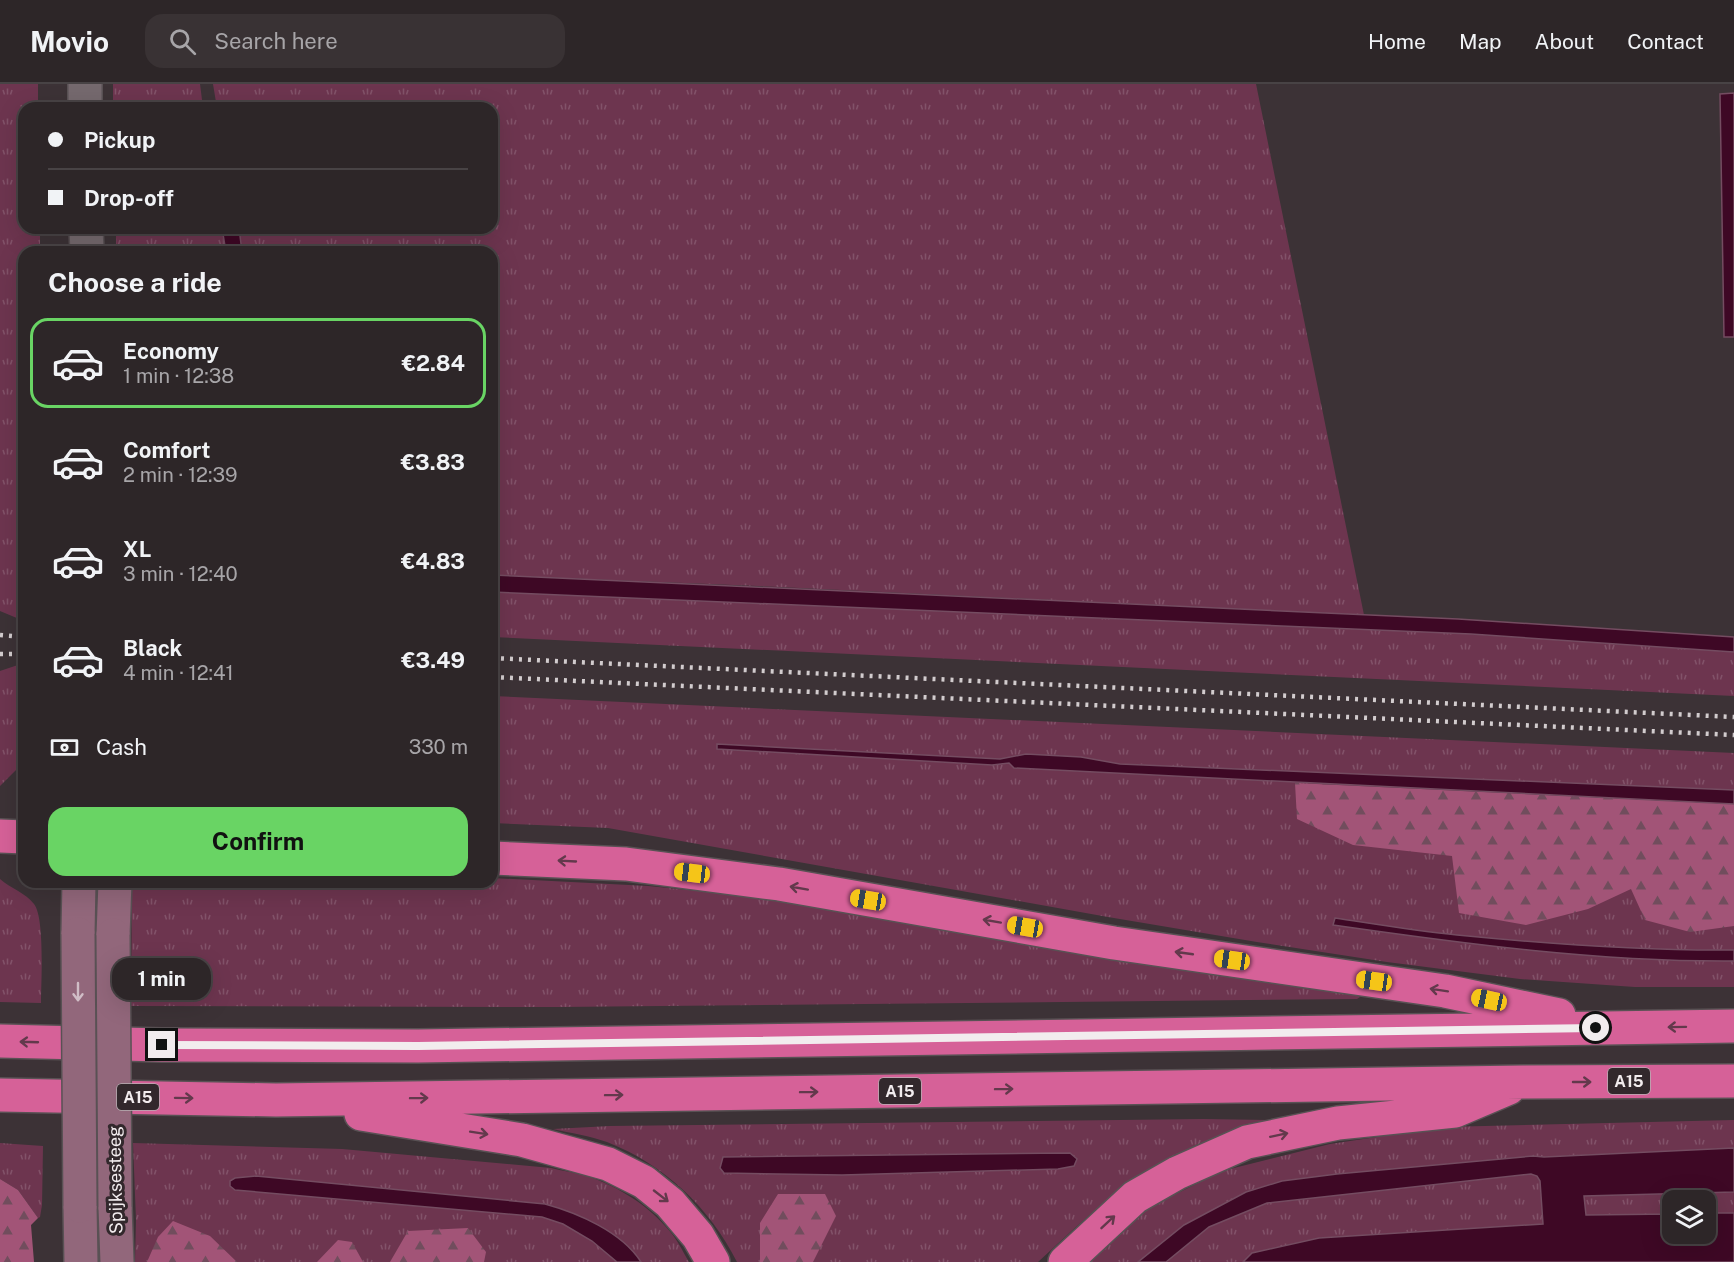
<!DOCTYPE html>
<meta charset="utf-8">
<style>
body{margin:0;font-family:"Public Sans",sans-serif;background:#393234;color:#f1f3f6;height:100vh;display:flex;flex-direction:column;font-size:22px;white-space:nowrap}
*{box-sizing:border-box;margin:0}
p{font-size:20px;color:#a7a5a8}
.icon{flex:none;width:33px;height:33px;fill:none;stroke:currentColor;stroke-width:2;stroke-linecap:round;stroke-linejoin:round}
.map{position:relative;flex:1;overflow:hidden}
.drawer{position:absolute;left:18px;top:162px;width:480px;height:642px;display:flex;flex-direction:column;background:#2d2628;border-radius:18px;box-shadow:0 6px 24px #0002,0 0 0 2px #484345}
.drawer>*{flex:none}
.banner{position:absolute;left:18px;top:18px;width:480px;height:132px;border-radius:18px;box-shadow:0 6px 24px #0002,0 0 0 2px #484345;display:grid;align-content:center;height:132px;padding:0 30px;background:#2d2628}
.tools{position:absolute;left:1662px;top:1106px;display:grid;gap:12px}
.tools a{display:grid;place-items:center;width:54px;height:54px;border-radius:12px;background:#2d2628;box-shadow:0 6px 24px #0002,0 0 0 2px #484345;font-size:30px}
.end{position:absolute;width:27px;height:27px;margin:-14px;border:8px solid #f2ecee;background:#111;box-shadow:0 0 0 3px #111}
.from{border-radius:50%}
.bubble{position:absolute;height:42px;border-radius:18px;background:#2d2628;box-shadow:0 6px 24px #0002,0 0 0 2px #484345;font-size:20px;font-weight:700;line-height:42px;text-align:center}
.car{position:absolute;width:18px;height:36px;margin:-18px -9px;border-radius:8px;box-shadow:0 0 4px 2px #0007;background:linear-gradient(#f5c518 24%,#345 0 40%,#f5c518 0 76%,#345 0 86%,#f5c518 0)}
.banner b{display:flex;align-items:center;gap:21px;height:57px;font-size:22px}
.banner b+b{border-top:2px solid #484345}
.banner i{width:15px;height:15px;background:#f1f3f6}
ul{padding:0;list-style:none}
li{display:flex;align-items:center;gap:18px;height:90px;margin:0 12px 9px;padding:0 18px;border:3px solid transparent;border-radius:18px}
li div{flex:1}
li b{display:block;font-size:22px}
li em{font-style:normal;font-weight:700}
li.active{border-color:#69d464}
li>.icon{width:54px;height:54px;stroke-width:1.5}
h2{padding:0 30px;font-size:27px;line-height:72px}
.pay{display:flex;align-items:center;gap:15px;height:66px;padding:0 30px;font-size:22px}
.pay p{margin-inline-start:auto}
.primary-button{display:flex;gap:12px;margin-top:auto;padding:12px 30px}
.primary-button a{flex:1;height:69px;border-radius:18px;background:#69d464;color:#111;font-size:24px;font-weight:700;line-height:69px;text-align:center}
header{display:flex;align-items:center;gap:36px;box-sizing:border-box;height:84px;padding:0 30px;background:#2d2628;border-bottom:2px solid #484345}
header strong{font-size:28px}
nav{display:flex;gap:33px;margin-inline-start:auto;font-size:21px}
.search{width:420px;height:54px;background:#393234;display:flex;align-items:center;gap:15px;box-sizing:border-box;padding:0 21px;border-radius:18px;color:#a7a5a8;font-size:22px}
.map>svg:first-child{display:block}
.grass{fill:url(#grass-tufts)}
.forest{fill:url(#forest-firs)}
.water{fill:#3e0825;stroke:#744c61;stroke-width:1.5}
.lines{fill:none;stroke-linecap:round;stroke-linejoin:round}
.tertiary-casing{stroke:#595154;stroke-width:36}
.secondary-casing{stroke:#595154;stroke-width:36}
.motorway-casing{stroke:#595154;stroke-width:36}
.tertiary{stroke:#75696e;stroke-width:33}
.secondary{stroke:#92677b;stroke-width:33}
.motorway{stroke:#d66198;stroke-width:33}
.rail{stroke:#d2ccce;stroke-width:4.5;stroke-dasharray:3 6;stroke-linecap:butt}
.secondary-bridge-casing{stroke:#595154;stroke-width:36;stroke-linecap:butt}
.secondary-bridge{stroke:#92677b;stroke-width:33}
.oneway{stroke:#63394c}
.oneway2{stroke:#d0bdc6}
.route{stroke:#f2ecee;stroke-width:8}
.labels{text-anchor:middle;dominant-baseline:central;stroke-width:6;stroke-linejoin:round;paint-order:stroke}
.shield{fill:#32282c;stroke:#b8b1b4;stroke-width:1.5}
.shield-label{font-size:16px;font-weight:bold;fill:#f2ecee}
.street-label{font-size:18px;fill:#f2ecee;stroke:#32282c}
</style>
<header>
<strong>Movio</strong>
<div class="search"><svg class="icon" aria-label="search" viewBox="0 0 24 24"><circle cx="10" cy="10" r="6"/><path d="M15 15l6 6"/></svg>Search here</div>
<nav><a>Home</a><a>Map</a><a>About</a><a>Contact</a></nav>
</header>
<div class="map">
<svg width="1734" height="1178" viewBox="0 0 1734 1178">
<defs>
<pattern id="grass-tufts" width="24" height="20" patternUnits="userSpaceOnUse" patternTransform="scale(1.5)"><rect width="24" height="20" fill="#6d354f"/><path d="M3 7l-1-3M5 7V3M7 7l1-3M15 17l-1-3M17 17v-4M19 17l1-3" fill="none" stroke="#825269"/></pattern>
<pattern id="forest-firs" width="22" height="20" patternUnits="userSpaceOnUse" patternTransform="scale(1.5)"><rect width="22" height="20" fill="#a25477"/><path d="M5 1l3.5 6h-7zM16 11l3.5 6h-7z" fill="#714d5d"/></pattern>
</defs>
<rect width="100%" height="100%" fill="#3c3236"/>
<path class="grass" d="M 0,0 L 38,0 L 38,24 L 24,24 L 24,144 L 40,144 L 40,168 L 24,168 L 24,537 L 0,527 Z
M 113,0 L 200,0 L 203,24 L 113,24 Z
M 213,0 L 1256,0 L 1364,531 L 779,503 L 492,491 L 492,168 L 242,168 L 239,144 L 492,144 L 492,24 L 217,24 Z
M 116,144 L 222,144 L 226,168 L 116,168 Z
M 492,508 L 1471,550 L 1734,568 L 1734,612 L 492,553 Z
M 24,579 L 24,676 L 18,684 L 0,702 L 0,587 Z
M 492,612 L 1734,669 L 1734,903 L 1635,903 L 1520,895 L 1387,878 L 1257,858 L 1108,833 L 608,744 L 492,739 Z
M 492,794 L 648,802 L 758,813 L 893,833 L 1355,909 L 1360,913 L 1357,915 L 558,923 L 131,922 L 132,798 L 492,798 Z
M 0,795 C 10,804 26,809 34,820 C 45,834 41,899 41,919 L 0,918 Z
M 1203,1035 L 1268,1036 C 1227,1050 1187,1065 1149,1087 C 1108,1111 1073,1146 1038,1178 L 737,1178 C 710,1124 664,1080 607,1058 C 590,1052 571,1049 553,1045 L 610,1042 Z
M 1734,1036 L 1734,1064 L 1544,1073 L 1533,1072 L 1337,1090 L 1282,1097 L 1246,1108 L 1184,1141 L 1138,1178 L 1084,1178 L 1146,1125 L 1222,1087 L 1330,1060 L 1444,1043 Z
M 0,1059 L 43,1062 L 42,1121 L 40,1133 L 38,1134 L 18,1106 L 0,1095 Z
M 133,1059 L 342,1065 L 551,1084 C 562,1087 573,1088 583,1091 C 614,1100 645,1119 666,1143 C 676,1153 682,1166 689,1178 L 135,1178 L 136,1136 Z
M 1531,1090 L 1537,1092 L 1540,1097 L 1543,1140 L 1319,1154 L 1252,1169 L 1243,1178 L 1166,1178 L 1209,1143 L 1267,1119 Z
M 1734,1108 L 1734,1129 L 1706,1129 L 1706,1116 L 1672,1116 L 1672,1130 L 1586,1131 L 1584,1112 Z"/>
<path class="forest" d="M 1295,699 L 1734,720 L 1734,842 L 1690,848 L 1645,836 L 1631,805 L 1588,825 L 1526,841 L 1459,829 L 1452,772 L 1353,761 L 1297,735 Z
M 0,1095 L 18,1106 L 38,1134 L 31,1141 L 34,1178 L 0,1178 Z
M 778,1110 L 825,1110 L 836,1132 L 813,1178 L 760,1178 L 760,1139 Z
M 173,1137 L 210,1152 L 237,1178 L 147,1178 L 158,1153 Z
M 468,1144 L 486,1168 L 484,1178 L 390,1178 L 408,1147 Z
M 338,1156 L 352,1158 L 363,1178 L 317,1178 Z"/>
<path class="water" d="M 1734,9 L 1734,253 L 1724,253 L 1720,10 Z
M 222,144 L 239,144 L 242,168 L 226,168 Z
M 492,491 L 1458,535 L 1734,553 L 1734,568 L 1471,550 L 492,508 Z
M 717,660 L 1000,675 L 1026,670 L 1081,673 L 1120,680 L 1734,706 L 1734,720 L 1014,684 L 1009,679 L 992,681 L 717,665 Z
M 1335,834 C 1375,840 1416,847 1457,851 C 1549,860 1641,867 1734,866 L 1734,877 C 1600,878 1466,860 1333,841 Z
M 1734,1064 L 1734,1108 L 1584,1112 L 1586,1131 L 1672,1130 L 1672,1149 L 1706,1149 L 1706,1129 L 1734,1129 L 1734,1178 L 1243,1178 L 1252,1169 L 1319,1154 L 1543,1140 L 1540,1097 L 1537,1092 L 1531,1090 L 1267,1119 L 1209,1143 L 1166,1178 L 1138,1178 L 1184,1141 L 1246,1108 L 1282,1097 L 1337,1090 L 1533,1072 L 1544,1073 Z
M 1070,1069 L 1077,1075 L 1074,1082 L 1058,1085 L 842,1091 L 724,1089 L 720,1084 L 723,1073 Z
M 256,1092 L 545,1120 C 578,1129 622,1148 641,1178 L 617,1178 L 592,1157 L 563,1140 L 542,1133 L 235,1106 L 230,1102 L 230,1097 L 235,1094 Z"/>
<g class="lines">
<defs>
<path id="tertiary" d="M 85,0 L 85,24
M 86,144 L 87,168"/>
<path id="secondary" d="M 78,850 L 79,798
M 113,851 L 115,798
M 80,1122 L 81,1178
M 115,1123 L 117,1178"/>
<path id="motorway" d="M 0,752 L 24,753
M 492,774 L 626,780 L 779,800 L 1114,859 L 1445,907 L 1559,931
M 0,957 L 162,961 L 418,962 L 1734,942
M 0,1011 L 276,1016 L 1523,998 L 1734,997
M 361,1030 L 522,1056 L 608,1080 L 644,1098 L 670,1119 L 698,1152 L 713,1178
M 1065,1178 L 1135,1113 L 1177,1089 L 1247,1058 L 1338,1039 L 1455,1027 L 1509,1004"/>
</defs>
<use href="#tertiary" class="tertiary-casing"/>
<use href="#secondary" class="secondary-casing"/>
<use href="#motorway" class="motorway-casing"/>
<use href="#tertiary" class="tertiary"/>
<use href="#secondary" class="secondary"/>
<use href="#motorway" class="motorway"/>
<path class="rail" d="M 0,551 L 24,553
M 0,570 L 24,570
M 492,574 L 1734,633
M 492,593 L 1734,651"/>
<defs>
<path id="secondary-bridge" d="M 78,850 L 80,1122
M 113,851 L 115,1123"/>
</defs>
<use href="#secondary-bridge" class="secondary-bridge-casing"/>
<use href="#secondary-bridge" class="secondary-bridge"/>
</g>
<defs><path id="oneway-shaft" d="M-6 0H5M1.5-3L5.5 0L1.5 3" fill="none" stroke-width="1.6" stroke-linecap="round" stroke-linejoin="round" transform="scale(1.5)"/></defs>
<g class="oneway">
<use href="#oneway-shaft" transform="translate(567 777) rotate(-177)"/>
<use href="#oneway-shaft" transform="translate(799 804) rotate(-170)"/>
<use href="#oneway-shaft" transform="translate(992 837) rotate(-170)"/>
<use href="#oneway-shaft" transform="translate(1184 869) rotate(-172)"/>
<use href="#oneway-shaft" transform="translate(1439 906) rotate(-171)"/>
<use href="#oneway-shaft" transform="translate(1677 943) rotate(179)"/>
<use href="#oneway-shaft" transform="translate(29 958) rotate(-178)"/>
<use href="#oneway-shaft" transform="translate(1582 998)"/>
<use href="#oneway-shaft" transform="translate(1004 1005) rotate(-1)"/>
<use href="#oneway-shaft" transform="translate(809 1008) rotate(-1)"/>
<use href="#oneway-shaft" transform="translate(614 1011) rotate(-1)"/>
<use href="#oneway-shaft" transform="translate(184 1014) rotate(1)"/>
<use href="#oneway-shaft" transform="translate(419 1014) rotate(-1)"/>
<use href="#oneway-shaft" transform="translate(479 1049) rotate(9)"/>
<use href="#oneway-shaft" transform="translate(1279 1051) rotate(-12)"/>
<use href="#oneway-shaft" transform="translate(661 1112) rotate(38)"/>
<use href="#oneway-shaft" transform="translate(1108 1138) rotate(-43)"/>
</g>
<use class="oneway2" href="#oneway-shaft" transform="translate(78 908) rotate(90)"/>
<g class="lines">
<path class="route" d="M 162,961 L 418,962 L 1596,944"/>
</g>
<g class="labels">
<g class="shield">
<rect x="1608" y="984" width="42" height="26" rx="4.5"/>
<rect x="879" y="994" width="42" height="26" rx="4.5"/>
<rect x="117" y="1000" width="42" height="26" rx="4.5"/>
</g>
<g class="shield-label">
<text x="1629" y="997">A15</text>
<text x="900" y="1007">A15</text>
<text x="138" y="1013">A15</text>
</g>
<g class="street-label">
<text transform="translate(115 1096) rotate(-91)">Spijksesteeg</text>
</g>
</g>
</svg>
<div class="tools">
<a><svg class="icon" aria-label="layers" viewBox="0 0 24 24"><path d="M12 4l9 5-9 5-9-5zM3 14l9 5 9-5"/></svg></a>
</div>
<i class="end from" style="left:1596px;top:944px"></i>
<i class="end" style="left:162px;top:961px"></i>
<div class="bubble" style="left:112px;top:874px;width:99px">1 min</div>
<i class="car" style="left:692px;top:789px;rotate:277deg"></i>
<i class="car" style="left:868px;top:816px;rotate:280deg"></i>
<i class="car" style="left:1025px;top:843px;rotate:280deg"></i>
<i class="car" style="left:1232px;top:876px;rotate:278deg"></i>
<i class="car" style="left:1374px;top:897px;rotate:278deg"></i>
<i class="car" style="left:1489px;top:916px;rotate:282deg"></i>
<div class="banner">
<b><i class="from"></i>Pickup</b>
<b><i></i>Drop-off</b>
</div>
<section class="drawer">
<h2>Choose a ride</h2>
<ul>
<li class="active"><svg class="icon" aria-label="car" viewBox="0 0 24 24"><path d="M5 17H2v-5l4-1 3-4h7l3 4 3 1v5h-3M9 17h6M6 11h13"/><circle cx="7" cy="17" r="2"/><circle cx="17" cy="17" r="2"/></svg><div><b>Economy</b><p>1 min · 12:38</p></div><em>€2.84</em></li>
<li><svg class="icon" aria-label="car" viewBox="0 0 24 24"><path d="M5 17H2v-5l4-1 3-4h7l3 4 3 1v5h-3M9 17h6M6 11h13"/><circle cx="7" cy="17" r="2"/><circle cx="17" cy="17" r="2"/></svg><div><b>Comfort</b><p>2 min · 12:39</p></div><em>€3.83</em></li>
<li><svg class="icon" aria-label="car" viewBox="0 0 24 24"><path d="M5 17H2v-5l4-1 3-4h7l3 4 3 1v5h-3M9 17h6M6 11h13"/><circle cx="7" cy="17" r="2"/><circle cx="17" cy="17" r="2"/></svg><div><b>XL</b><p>3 min · 12:40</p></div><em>€4.83</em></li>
<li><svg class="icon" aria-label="car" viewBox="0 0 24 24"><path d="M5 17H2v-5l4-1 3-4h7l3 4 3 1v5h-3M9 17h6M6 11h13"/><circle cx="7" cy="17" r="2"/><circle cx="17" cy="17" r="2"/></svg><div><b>Black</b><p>4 min · 12:41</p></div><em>€3.49</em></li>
</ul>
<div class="pay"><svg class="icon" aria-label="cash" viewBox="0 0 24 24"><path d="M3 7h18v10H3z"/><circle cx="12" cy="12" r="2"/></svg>Cash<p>330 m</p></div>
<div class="primary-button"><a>Confirm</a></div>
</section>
</div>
